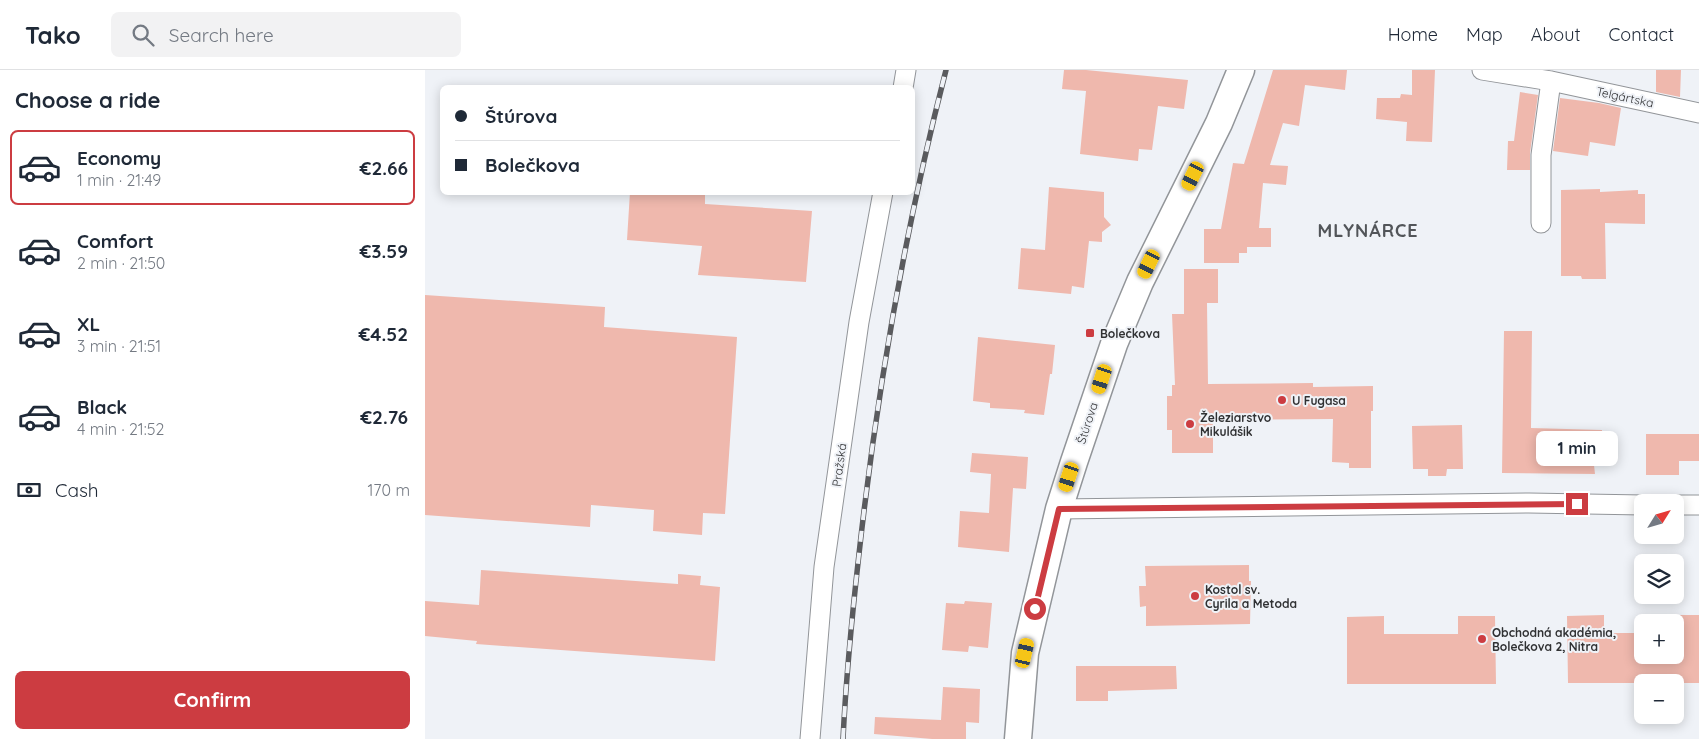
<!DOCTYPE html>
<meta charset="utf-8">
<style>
body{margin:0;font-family:Quicksand,sans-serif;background:#f2f2f3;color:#1f2937;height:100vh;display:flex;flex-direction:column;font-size:19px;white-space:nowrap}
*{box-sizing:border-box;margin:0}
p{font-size:16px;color:#747a83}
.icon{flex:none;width:28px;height:28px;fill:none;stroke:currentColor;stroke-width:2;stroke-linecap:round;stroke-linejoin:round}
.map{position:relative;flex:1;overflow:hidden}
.details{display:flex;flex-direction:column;background:#fff;width:425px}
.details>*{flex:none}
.hud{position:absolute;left:15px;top:15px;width:475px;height:110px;border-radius:8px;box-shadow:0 2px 12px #0003;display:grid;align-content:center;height:110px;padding:0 15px;background:#fff}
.needle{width:32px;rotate:53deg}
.controls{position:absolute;left:1209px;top:424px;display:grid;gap:10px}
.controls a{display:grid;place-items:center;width:50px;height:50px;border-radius:8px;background:#fff;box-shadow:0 2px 12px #0003;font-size:25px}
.end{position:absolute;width:22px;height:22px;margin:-11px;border:6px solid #cc3c41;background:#fff;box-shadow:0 0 0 2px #fff}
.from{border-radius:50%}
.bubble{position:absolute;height:35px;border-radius:8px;background:#fff;box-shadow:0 2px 12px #0003;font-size:16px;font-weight:700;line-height:35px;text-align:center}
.car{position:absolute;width:15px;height:30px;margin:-15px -8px;border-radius:6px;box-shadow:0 0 4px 1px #0007;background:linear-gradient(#f5c518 24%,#345 0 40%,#f5c518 0 76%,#345 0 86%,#f5c518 0)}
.hud b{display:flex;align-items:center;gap:18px;height:48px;font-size:19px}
.hud b+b{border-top:1px solid #e0e1e3}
.hud i{width:12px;height:12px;background:#1f2937}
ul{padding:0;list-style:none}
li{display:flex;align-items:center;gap:15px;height:75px;margin:0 10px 8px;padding:0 5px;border:2px solid transparent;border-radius:8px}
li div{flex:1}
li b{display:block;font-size:19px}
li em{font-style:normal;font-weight:700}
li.on{border-color:#cc3c41}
li>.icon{width:45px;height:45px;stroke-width:1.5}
h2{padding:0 15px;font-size:22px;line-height:60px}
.pay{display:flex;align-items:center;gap:12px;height:55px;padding:0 15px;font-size:19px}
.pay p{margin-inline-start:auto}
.button{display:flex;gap:10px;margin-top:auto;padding:10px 15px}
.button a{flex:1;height:58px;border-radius:8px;background:#cc3c41;color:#fff;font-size:20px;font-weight:700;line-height:58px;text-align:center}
header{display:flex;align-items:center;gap:30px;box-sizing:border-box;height:70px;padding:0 25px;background:#fff;border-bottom:1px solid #e0e1e3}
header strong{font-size:24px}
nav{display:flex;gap:28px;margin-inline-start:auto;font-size:18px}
.search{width:350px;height:45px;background:#f2f2f3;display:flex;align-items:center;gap:12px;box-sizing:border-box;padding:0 18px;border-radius:8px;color:#747a83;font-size:19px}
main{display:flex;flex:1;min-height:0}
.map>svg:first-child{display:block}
.building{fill:#efb8ad}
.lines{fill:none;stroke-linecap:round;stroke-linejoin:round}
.street-casing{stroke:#929599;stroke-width:21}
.secondary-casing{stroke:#929599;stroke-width:29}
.street{stroke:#fff;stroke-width:19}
.secondary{stroke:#fff;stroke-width:26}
.rail-casing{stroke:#5a5b5e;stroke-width:5.5}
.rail{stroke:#eff2f7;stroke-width:4;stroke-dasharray:11;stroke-linecap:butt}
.route{stroke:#cc3c41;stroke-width:6}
.poi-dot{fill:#cc3c41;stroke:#eff2f7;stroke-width:2}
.labels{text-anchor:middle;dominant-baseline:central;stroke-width:4;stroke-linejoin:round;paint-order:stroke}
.street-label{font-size:12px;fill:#303133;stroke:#eff2f7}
.poi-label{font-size:12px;font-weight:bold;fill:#303133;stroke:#eff2f7;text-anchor:start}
.district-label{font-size:18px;font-weight:bold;letter-spacing:1px;fill:#525559;stroke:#eff2f7}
</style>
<header>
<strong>Tako</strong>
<div class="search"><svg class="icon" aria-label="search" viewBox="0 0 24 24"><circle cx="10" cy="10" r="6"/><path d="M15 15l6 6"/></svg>Search here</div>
<nav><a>Home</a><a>Map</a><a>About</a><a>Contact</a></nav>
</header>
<main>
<section class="details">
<h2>Choose a ride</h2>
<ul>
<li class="on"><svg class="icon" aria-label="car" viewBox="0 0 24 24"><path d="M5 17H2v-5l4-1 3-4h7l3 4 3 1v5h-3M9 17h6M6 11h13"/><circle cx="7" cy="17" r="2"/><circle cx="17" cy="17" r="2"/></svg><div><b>Economy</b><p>1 min · 21:49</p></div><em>€2.66</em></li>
<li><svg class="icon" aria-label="car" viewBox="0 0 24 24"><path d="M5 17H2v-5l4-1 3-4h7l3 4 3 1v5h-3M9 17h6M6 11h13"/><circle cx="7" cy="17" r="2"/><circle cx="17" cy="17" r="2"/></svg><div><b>Comfort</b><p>2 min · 21:50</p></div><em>€3.59</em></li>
<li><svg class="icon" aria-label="car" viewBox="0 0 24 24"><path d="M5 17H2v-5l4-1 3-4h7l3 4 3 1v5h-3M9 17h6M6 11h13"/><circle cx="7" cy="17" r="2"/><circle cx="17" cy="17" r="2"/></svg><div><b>XL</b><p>3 min · 21:51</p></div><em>€4.52</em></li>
<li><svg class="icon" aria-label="car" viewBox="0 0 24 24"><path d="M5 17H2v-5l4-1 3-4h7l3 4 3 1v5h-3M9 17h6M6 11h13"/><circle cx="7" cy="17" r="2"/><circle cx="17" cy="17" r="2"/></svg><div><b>Black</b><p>4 min · 21:52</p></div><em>€2.76</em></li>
</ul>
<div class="pay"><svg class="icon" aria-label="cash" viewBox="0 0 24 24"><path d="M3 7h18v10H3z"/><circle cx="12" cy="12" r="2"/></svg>Cash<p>170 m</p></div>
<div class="button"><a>Confirm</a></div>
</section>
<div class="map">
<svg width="1274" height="669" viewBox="0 0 1274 669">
<rect width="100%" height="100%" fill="#eff2f7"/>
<path class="building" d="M 639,0 L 661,0 L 763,10 L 759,39 L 733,36 L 727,80 L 714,79 L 713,91 L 655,84 L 661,21 L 637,19 Z
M 848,0 L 922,0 L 920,20 L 880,15 L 874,56 L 858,53 L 845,95 L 863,96 L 861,115 L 838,113 L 834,158 L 846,158 L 846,177 L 822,177 L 822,183 L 814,183 L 814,193 L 779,193 L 779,159 L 796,159 L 808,93 L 819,94 Z
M 987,0 L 1010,0 L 1007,72 L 981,71 L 982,52 L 951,49 L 952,28 L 975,28 L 976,24 L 987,25 Z
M 1231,0 L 1256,0 L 1255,27 L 1231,22 Z
M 1095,22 L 1113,25 L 1105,83 L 1105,100 L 1082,100 L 1083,71 L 1089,71 Z
M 1135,28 L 1174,33 L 1196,38 L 1190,76 L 1165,72 L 1163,86 L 1128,81 Z
M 624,117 L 679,122 L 679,147 L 686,155 L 677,162 L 677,172 L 664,171 L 659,218 L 647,216 L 646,224 L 593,219 L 596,178 L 620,180 Z
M 1175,119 L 1175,122 L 1213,120 L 1213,124 L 1220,124 L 1220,154 L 1180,153 L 1181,209 L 1157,209 L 1156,206 L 1136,206 L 1136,120 Z
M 205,122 L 280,122 L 280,134 L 387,141 L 381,212 L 273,205 L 277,176 L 202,170 Z
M 759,199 L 793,199 L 793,233 L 782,233 L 783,314 L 888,313 L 888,317 L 948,316 L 948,341 L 946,341 L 946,398 L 924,398 L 924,393 L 907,392 L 908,349 L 788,350 L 788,383 L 747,383 L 747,360 L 742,360 L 742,326 L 747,326 L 747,315 L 750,315 L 747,244 L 759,244 Z
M 0,225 L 180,237 L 179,257 L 312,267 L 300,444 L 278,443 L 277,465 L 228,461 L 229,440 L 166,435 L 165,457 L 0,445 Z
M 1079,261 L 1107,261 L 1106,358 L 1177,360 L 1177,395 L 1169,395 L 1170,404 L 1077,403 Z
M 553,267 L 630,275 L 627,304 L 625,304 L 619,345 L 599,343 L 600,340 L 565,338 L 565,333 L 548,331 Z
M 1037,355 L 1038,399 L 1022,399 L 1021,406 L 1003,406 L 1003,399 L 988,399 L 987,356 Z
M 1221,364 L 1274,364 L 1274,391 L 1254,391 L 1254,405 L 1221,405 Z
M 547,383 L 603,387 L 601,419 L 588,418 L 584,482 L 533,477 L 535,441 L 564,443 L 566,404 L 545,402 Z
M 824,495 L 824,511 L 826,511 L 825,554 L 721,556 L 721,536 L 715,537 L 714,516 L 721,516 L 720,496 Z
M 56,500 L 253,514 L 253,504 L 276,506 L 275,515 L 295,517 L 290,591 L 51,574 L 52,571 L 0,566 L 0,531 L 54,535 Z
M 540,531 L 567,533 L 563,578 L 544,576 L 543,582 L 517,580 L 521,533 L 539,534 Z
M 1179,545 L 1179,563 L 1218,563 L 1218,585 L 1250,585 L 1250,563 L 1254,563 L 1254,545 L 1274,545 L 1274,613 L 1143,613 L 1142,546 Z
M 959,546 L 959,564 L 1033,564 L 1033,546 L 1070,546 L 1071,614 L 922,614 L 922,547 Z
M 651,596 L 751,596 L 752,619 L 683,621 L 683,631 L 651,631 Z
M 518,617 L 555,619 L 554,653 L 541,652 L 541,669 L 507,669 L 449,664 L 450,647 L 516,650 Z"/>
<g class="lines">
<defs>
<path id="street" d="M 1057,0 L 1126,11 L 1274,43
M 478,18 L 481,0
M 1116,153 L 1116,85 L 1126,11
M 1250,435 L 1274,435
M 634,439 L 1104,433 L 1218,435
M 385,669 L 399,497 L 434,252 L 458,122"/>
<path id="secondary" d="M 593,669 L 600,583 L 634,439 L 649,392 L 689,274 L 715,212 L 794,53 L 816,0"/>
</defs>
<use href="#street" class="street-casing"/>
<use href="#secondary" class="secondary-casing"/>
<use href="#street" class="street"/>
<use href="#secondary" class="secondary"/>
<defs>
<path id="rail" d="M 418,669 C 421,607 427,546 434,484 C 452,321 480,159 521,0"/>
</defs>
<use href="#rail" class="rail-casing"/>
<use href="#rail" class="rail"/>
</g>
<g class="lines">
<path class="route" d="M 610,539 L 634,439 L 1152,434"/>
</g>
<g class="poi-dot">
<rect x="660" y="258" width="10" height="10" rx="2.5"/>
<circle cx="857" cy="330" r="5"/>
<circle cx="765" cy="354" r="5"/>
<circle cx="770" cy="526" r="5"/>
<circle cx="1057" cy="569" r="5"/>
</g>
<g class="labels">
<g class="street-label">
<text transform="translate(1200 27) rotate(12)">Telgártska</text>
<text transform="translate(662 353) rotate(-72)">Štúrova</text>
<text transform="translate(414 395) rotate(-82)">Pražská</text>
</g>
<g class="poi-label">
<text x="675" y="263">Bolečkova</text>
<text x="867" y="330">U Fugasa</text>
<text x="775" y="347">Železiarstvo<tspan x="775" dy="14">Mikulášik</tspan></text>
<text x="780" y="519">Kostol sv.<tspan x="780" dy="14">Cyrila a Metoda</tspan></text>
<text x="1067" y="562">Obchodná akadémia,<tspan x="1067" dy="14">Bolečkova 2, Nitra</tspan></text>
</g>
<g class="district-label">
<text x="943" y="160">MLYNÁRCE</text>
</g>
</g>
</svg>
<div class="controls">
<a><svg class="needle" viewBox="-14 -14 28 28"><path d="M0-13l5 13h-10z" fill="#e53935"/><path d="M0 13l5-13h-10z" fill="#747a83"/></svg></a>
<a><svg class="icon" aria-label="layers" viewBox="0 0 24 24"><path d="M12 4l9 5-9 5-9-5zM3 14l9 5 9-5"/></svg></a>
<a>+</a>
<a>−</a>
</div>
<i class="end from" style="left:610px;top:539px"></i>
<i class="end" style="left:1152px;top:434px"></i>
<div class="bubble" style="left:1111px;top:361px;width:82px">1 min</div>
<i class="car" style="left:768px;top:106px;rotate:206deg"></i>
<i class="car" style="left:724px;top:194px;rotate:206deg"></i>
<i class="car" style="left:677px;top:309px;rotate:198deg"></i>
<i class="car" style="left:644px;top:407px;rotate:198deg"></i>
<i class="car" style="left:600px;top:583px;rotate:13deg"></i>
<div class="hud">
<b><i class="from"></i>Štúrova</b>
<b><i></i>Bolečkova</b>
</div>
</div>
</main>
